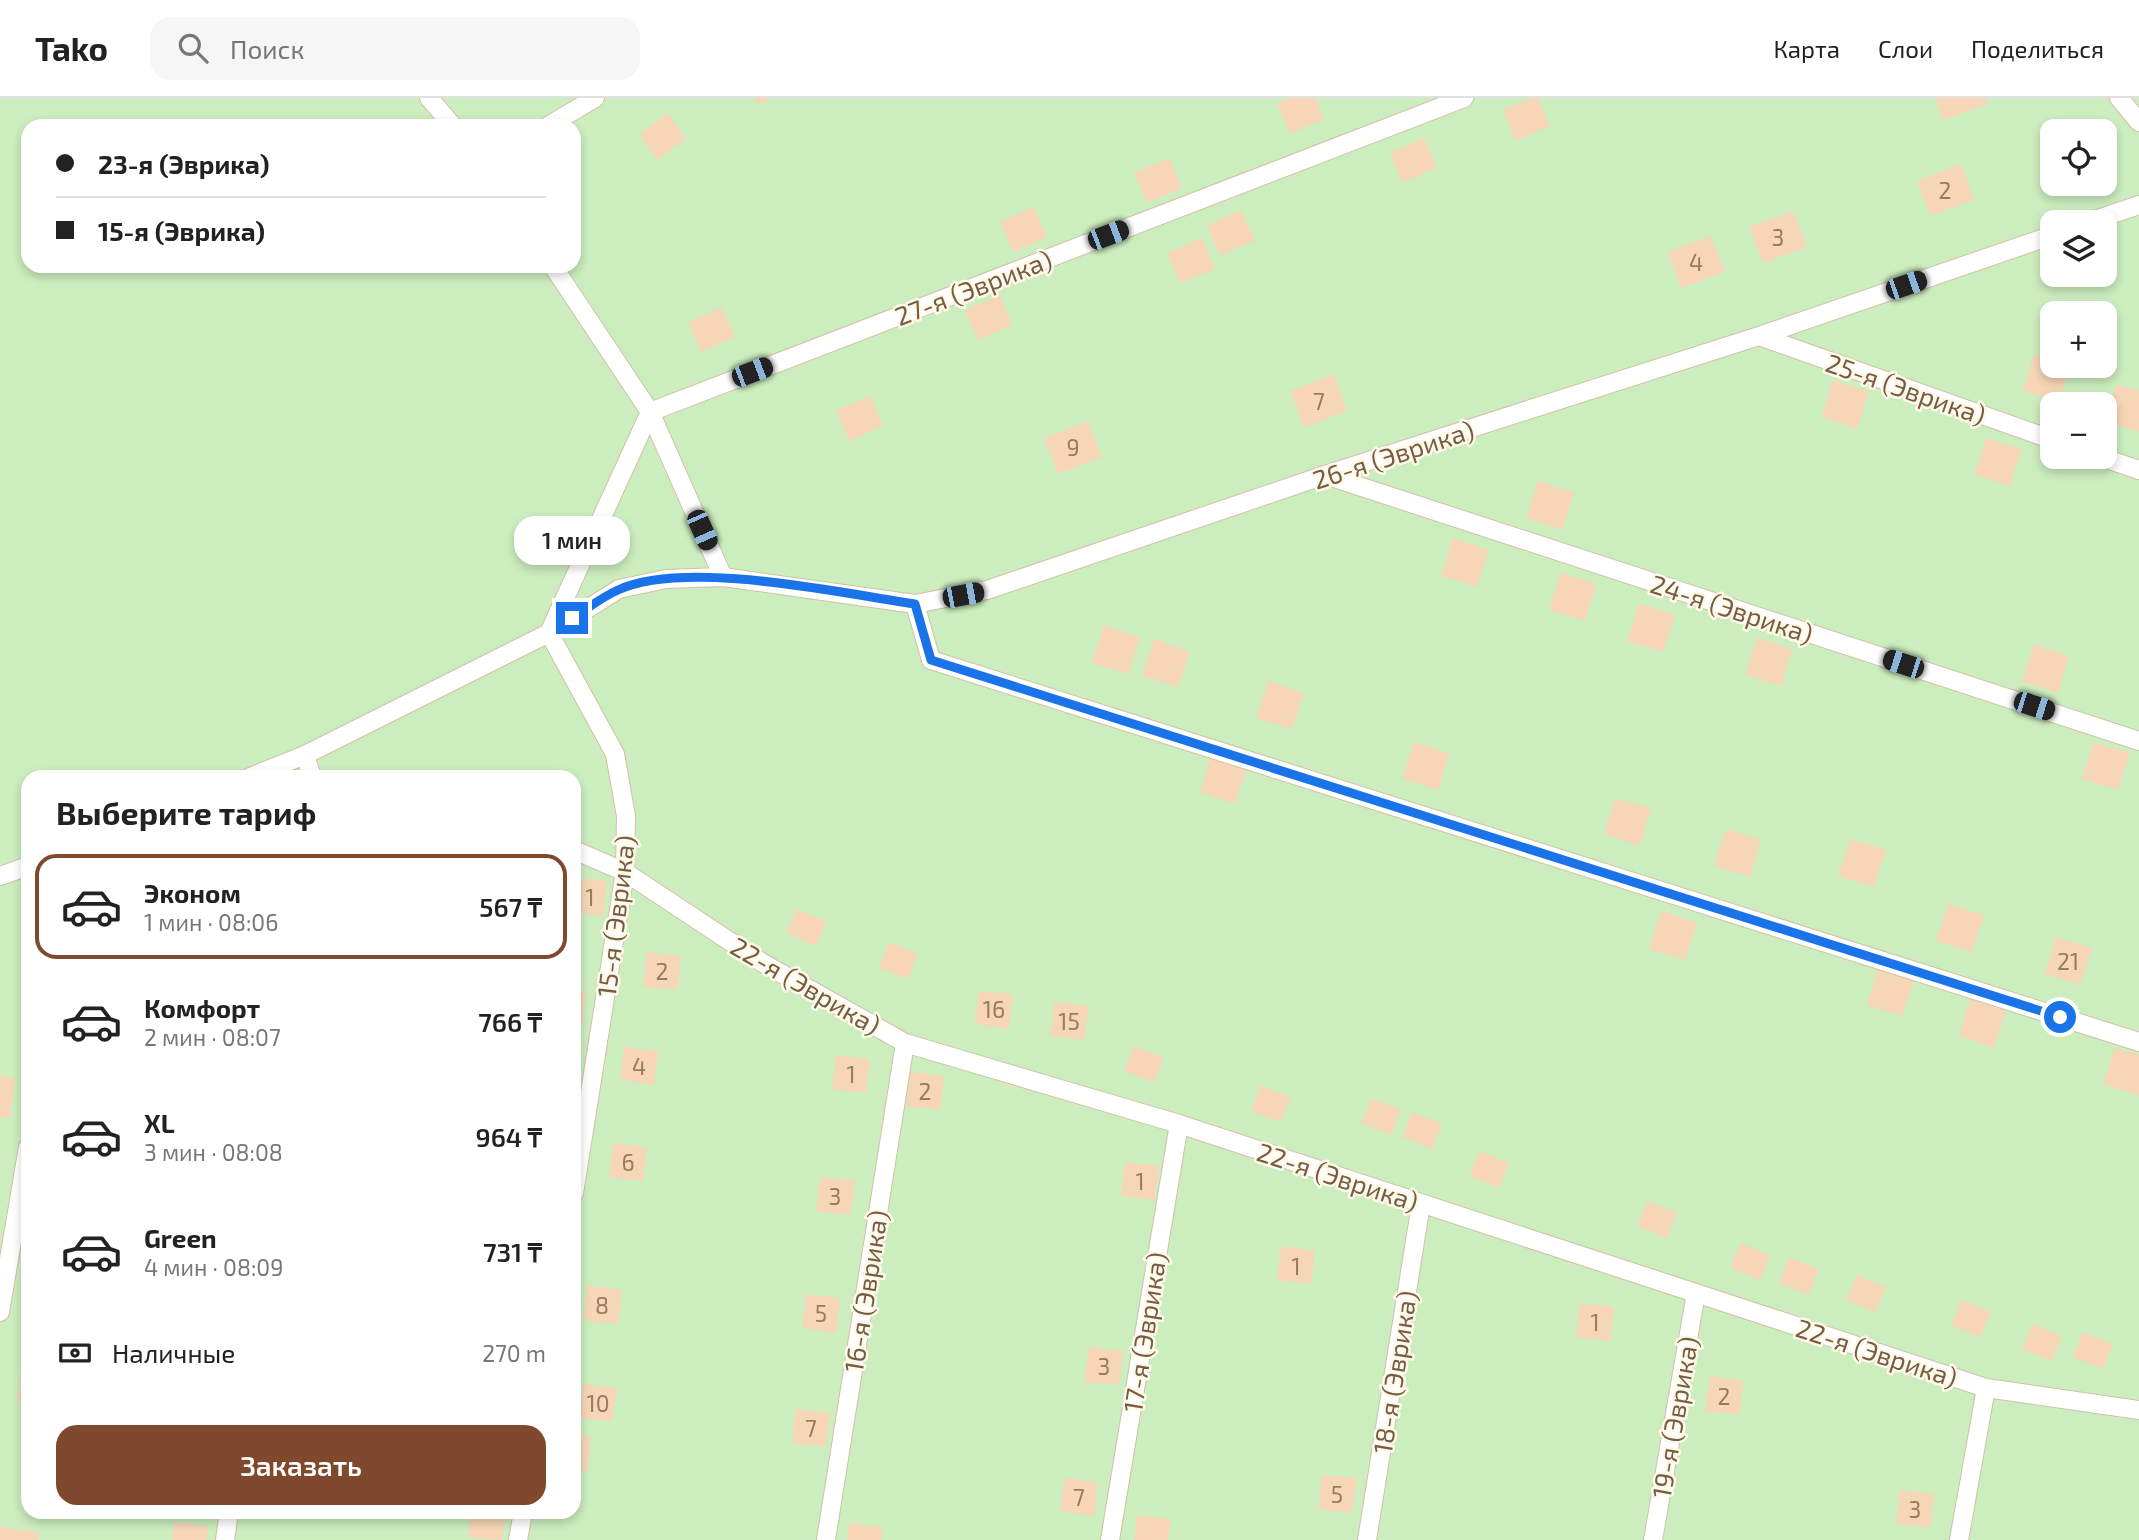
<!DOCTYPE html>
<html lang="ru">
<meta charset="utf-8">
<style>
body{margin:0;font-family:"Exo 2",sans-serif;background:#f6f6f6;color:#222;height:100vh;display:flex;flex-direction:column;font-size:26px;white-space:nowrap}
*{box-sizing:border-box;margin:0}
p{font-size:23px;color:#767676}
.icon{flex:none;width:38px;height:38px;fill:none;stroke:currentColor;stroke-width:2;stroke-linecap:round;stroke-linejoin:round}
.map{position:relative;flex:1;overflow:hidden}
.panel{position:absolute;left:21px;top:672px;width:560px;height:749px;display:flex;flex-direction:column;background:#fff;border-radius:21px;box-shadow:0 4px 10px #0003}
.panel>*{flex:none}
.hud{position:absolute;left:21px;top:21px;width:560px;height:154px;border-radius:21px;box-shadow:0 4px 10px #0003;display:grid;align-content:center;height:154px;padding:0 35px;background:#fff}
.fabs{position:absolute;left:2040px;top:21px;display:grid;gap:14px}
.fabs a{display:grid;place-items:center;width:77px;height:77px;border-radius:14px;background:#fff;box-shadow:0 4px 10px #0003;font-size:35px}
.end{position:absolute;width:32px;height:32px;margin:-16px;border:9px solid #1a73e8;background:#fff;box-shadow:0 0 0 4px #fff}
.from{border-radius:50%}
.bubble{position:absolute;height:49px;border-radius:21px;background:#fff;box-shadow:0 4px 10px #0003;font-size:23px;font-weight:600;line-height:49px;text-align:center}
.car{position:absolute;width:21px;height:42px;margin:-21px -10px;border-radius:9px;box-shadow:0 0 5px 2px #0007;background:linear-gradient(#222 24%,#8ab4d8 0 40%,#222 0 76%,#8ab4d8 0 86%,#222 0)}
.hud b{display:flex;align-items:center;gap:24px;height:66px;font-size:26px}
.hud b+b{border-top:2px solid #e0e0e0}
.hud i{width:18px;height:18px;background:#222}
ul{padding:0;list-style:none}
li{display:flex;align-items:center;gap:21px;height:105px;margin:0 14px 10px;padding:0 21px;border:4px solid transparent;border-radius:21px}
li div{flex:1}
li b{display:block;font-size:26px}
li em{font-style:normal;font-weight:600}
li.on{border-color:#80482d}
li>.icon{width:63px;height:63px;stroke-width:1.5}
h2{padding:0 35px;font-size:32px;line-height:84px}
.pay{display:flex;align-items:center;gap:18px;height:77px;padding:0 35px;font-size:26px}
.pay p{margin-inline-start:auto}
.button{display:flex;gap:14px;margin-top:auto;padding:14px 35px}
.button a{flex:1;height:80px;border-radius:21px;background:#80482d;color:#fff;font-size:28px;font-weight:600;line-height:80px;text-align:center}
header{display:flex;align-items:center;gap:42px;box-sizing:border-box;height:98px;padding:0 35px;background:#fff;border-bottom:2px solid #e0e0e0}
header strong{font-size:33px}
nav{display:flex;gap:38px;margin-inline-start:auto;font-size:24px}
.search{width:490px;height:63px;background:#f6f6f6;display:flex;align-items:center;gap:18px;box-sizing:border-box;padding:0 24px;border-radius:21px;color:#767676;font-size:26px}
.map>svg:first-child{display:block}
.green{fill:#ccedbe;fill-rule:evenodd}
.building{fill:#f6d6b6}
.lines{fill:none;stroke-linecap:round;stroke-linejoin:round}
.lane-casing{stroke:#d2c0a9;stroke-width:20}
.lane{stroke:#fff;stroke-width:18}
.route{stroke:#1a73e8;stroke-width:9}
.labels{text-anchor:middle;dominant-baseline:central;stroke-width:5;stroke-linejoin:round;paint-order:stroke}
.number-label{font-size:23px;fill:#977a61}
.street-label{font-size:26px;fill:#775c45;stroke:#fff9e9}
</style>
<header>
<strong>Tako</strong>
<div class="search"><svg class="icon" aria-label="search" viewBox="0 0 24 24"><circle cx="10" cy="10" r="6"/><path d="M15 15l6 6"/></svg>Поиск</div>
<nav><a>Карта</a><a>Слои</a><a>Поделиться</a></nav>
</header>
<div class="map">
<svg width="2139" height="1442" viewBox="0 0 2139 1442">
<rect width="100%" height="100%" fill="#fef6e1"/>
<path class="green" d="M 0,0 L 2139,0 L 2139,1442 L 0,1442 ZM 28,28 L 574,28 L 574,168 L 28,168 ZM 2053,33 L 2105,33 L 2105,86 L 2053,86 ZM 2053,124 L 2105,124 L 2105,177 L 2053,177 ZM 2053,215 L 2105,215 L 2105,268 L 2053,268 ZM 2053,306 L 2105,306 L 2105,359 L 2053,359 ZM 28,679 L 574,679 L 574,1414 L 28,1414 Z"/>
<path class="building" d="M 754,0 L 770,0 L 760,7 Z
M 1290,0 L 1315,0 L 1324,21 L 1290,36 L 1277,6 Z
M 1531,0 L 1538,0 L 1550,28 L 1515,43 L 1503,12 Z
M 1935,0 L 1985,0 L 1988,6 L 1943,22 Z
M 668,15 L 686,41 L 657,62 L 639,36 Z
M 1424,40 L 1437,70 L 1402,85 L 1390,55 Z
M 1169,60 L 1182,90 L 1147,105 L 1134,75 Z
M 1961,66 L 1974,102 L 1930,118 L 1917,83 Z
M 1034,109 L 1047,139 L 1013,154 L 1000,124 Z
M 1241,112 L 1255,143 L 1220,157 L 1207,127 Z
M 1793,113 L 1807,149 L 1763,165 L 1749,129 Z
M 1711,138 L 1725,174 L 1681,190 L 1668,154 Z
M 1202,140 L 1215,171 L 1180,185 L 1167,155 Z
M 1000,197 L 1012,227 L 978,242 L 965,212 Z
M 722,209 L 735,239 L 701,254 L 688,224 Z
M 2034,256 L 2053,262 L 2053,268 L 2070,268 L 2059,304 L 2023,293 Z
M 1334,276 L 1347,313 L 1304,329 L 1290,293 Z
M 1833,282 L 1869,294 L 1857,331 L 1822,319 Z
M 2116,286 L 2139,293 L 2139,334 L 2105,323 Z
M 870,298 L 883,328 L 849,343 L 836,312 Z
M 1088,323 L 1102,359 L 1058,376 L 1044,340 Z
M 1986,340 L 2022,351 L 2010,388 L 1975,377 Z
M 1538,383 L 1574,395 L 1562,432 L 1526,420 Z
M 1453,440 L 1489,452 L 1477,489 L 1441,478 Z
M 1560,475 L 1596,486 L 1585,523 L 1549,512 Z
M 1639,506 L 1675,517 L 1663,554 L 1627,543 Z
M 1104,527 L 1140,539 L 1128,576 L 1092,565 Z
M 1757,539 L 1792,551 L 1781,588 L 1745,577 Z
M 1154,541 L 1190,553 L 1178,589 L 1142,578 Z
M 2034,546 L 2069,558 L 2058,595 L 2022,584 Z
M 1268,583 L 1304,595 L 1292,631 L 1256,620 Z
M 1414,644 L 1449,655 L 1438,692 L 1402,681 Z
M 2094,644 L 2130,655 L 2118,692 L 2082,681 Z
M 1211,657 L 1247,669 L 1235,706 L 1200,694 Z
M 1615,700 L 1651,710 L 1640,748 L 1604,736 Z
M 1726,731 L 1761,742 L 1750,779 L 1714,768 Z
M 1850,741 L 1886,752 L 1874,789 L 1838,778 Z
M 574,780 L 607,783 L 603,818 L 574,814 Z
M 1948,806 L 1984,817 L 1972,854 L 1936,843 Z
M 797,811 L 826,823 L 816,848 L 786,835 Z
M 1661,813 L 1697,825 L 1685,862 L 1649,851 Z
M 2056,839 L 2092,850 L 2080,887 L 2045,876 Z
M 889,844 L 918,856 L 908,881 L 879,870 Z
M 647,854 L 681,858 L 677,892 L 643,889 Z
M 1878,870 L 1914,881 L 1902,918 L 1867,907 Z
M 574,891 L 586,893 L 582,927 L 574,926 Z
M 979,893 L 1013,896 L 1009,931 L 975,926 Z
M 1970,901 L 2006,913 L 1994,950 L 1959,938 Z
M 1054,904 L 1089,908 L 1084,942 L 1050,938 Z
M 1134,948 L 1164,960 L 1154,985 L 1124,973 Z
M 624,949 L 658,953 L 654,987 L 620,982 Z
M 2115,950 L 2139,957 L 2139,998 L 2103,986 Z
M 836,957 L 870,961 L 866,995 L 832,991 Z
M 910,974 L 944,978 L 940,1012 L 906,1008 Z
M 0,978 L 15,980 L 10,1020 L 0,1019 Z
M 1261,987 L 1291,1000 L 1280,1024 L 1251,1013 Z
M 1371,1000 L 1401,1012 L 1391,1037 L 1361,1025 Z
M 1412,1014 L 1442,1026 L 1432,1051 L 1402,1039 Z
M 613,1045 L 647,1049 L 643,1083 L 609,1079 Z
M 1480,1053 L 1509,1065 L 1499,1090 L 1469,1078 Z
M 1125,1064 L 1159,1068 L 1155,1102 L 1121,1098 Z
M 820,1079 L 855,1083 L 850,1117 L 816,1113 Z
M 1647,1103 L 1677,1115 L 1666,1140 L 1637,1128 Z
M 1741,1145 L 1770,1157 L 1760,1182 L 1730,1170 Z
M 1281,1148 L 1315,1153 L 1311,1186 L 1277,1182 Z
M 1789,1159 L 1819,1171 L 1809,1197 L 1779,1185 Z
M 1857,1177 L 1886,1189 L 1876,1214 L 1846,1202 Z
M 587,1188 L 622,1192 L 618,1226 L 583,1222 Z
M 806,1196 L 840,1200 L 836,1235 L 802,1230 Z
M 1961,1202 L 1991,1214 L 1980,1239 L 1951,1227 Z
M 1580,1205 L 1614,1209 L 1610,1243 L 1576,1239 Z
M 2032,1226 L 2062,1238 L 2052,1263 L 2022,1251 Z
M 2083,1234 L 2113,1246 L 2103,1271 L 2073,1259 Z
M 1089,1249 L 1123,1253 L 1119,1287 L 1084,1284 Z
M 22,1262 L 28,1263 L 28,1303 L 17,1302 Z
M 1710,1278 L 1743,1283 L 1740,1316 L 1705,1313 Z
M 583,1286 L 617,1290 L 612,1323 L 579,1320 Z
M 796,1311 L 830,1315 L 826,1349 L 792,1345 Z
M 574,1337 L 591,1339 L 587,1374 L 574,1372 Z
M 1322,1377 L 1357,1380 L 1352,1415 L 1318,1411 Z
M 1064,1380 L 1098,1384 L 1094,1418 L 1060,1413 Z
M 1900,1392 L 1934,1396 L 1930,1430 L 1896,1426 Z
M 471,1414 L 505,1414 L 502,1442 L 468,1439 Z
M 1137,1417 L 1171,1421 L 1168,1442 L 1134,1442 Z
M 174,1424 L 208,1428 L 207,1442 L 172,1442 Z
M 849,1425 L 883,1429 L 881,1442 L 847,1442 Z
M 0,1429 L 39,1434 L 38,1442 L 0,1442 Z"/>
<g class="lines">
<defs>
<path id="lane" d="M 429,0 L 453,28
M 2119,0 L 2139,24
M 548,28 L 595,0
M 2089,124 L 2139,107
M 1759,238 L 2053,342
M 2101,359 L 2139,372
M 1325,377 L 2139,643
M 723,479 L 650,314 L 1464,0
M 915,506 L 931,562 L 2139,944
M 305,657 L 312,679
M 250,679 L 305,657 L 549,535 L 650,314 L 553,168
M 574,752 L 625,774 L 761,864 L 905,945 L 1179,1026 L 1986,1290 L 2139,1312
M 0,778 L 28,768
M 574,1095 L 625,774 L 626,718 L 615,656 L 549,535 L 619,491 L 666,481 L 723,479 L 915,506 L 987,492 L 1325,377 L 1759,238 L 2053,137
M 0,1214 L 28,1049
M 225,1442 L 229,1414
M 518,1442 L 523,1414
M 826,1442 L 905,945
M 1110,1442 L 1179,1026
M 1367,1442 L 1421,1106
M 1653,1442 L 1696,1195
M 1959,1442 L 1986,1290"/>
</defs>
<use href="#lane" class="lane-casing"/>
<use href="#lane" class="lane"/>
</g>
<g class="lines">
<path class="route" d="M 572,520 C 587,511 602,499 618,492 C 686,461 840,495 915,506 L 931,562 L 2060,919"/>
</g>
<g class="labels">
<g class="number-label">
<text x="1945" y="92">2</text>
<text x="1778" y="139">3</text>
<text x="1696" y="164">4</text>
<text x="1319" y="303">7</text>
<text x="1073" y="349">9</text>
<text x="590" y="799">1</text>
<text x="2068" y="863">21</text>
<text x="662" y="873">2</text>
<text x="994" y="911">16</text>
<text x="1069" y="923">15</text>
<text x="639" y="968">4</text>
<text x="851" y="976">1</text>
<text x="925" y="993">2</text>
<text x="628" y="1064">6</text>
<text x="1140" y="1083">1</text>
<text x="835" y="1098">3</text>
<text x="1296" y="1168">1</text>
<text x="602" y="1207">8</text>
<text x="821" y="1215">5</text>
<text x="1595" y="1224">1</text>
<text x="1104" y="1268">3</text>
<text x="1724" y="1298">2</text>
<text x="598" y="1305">10</text>
<text x="811" y="1330">7</text>
<text x="1337" y="1396">5</text>
<text x="1079" y="1399">7</text>
<text x="1915" y="1411">3</text>
</g>
<g class="street-label">
<text transform="translate(973 189) rotate(-21)">27-я (Эврика)</text>
<text transform="translate(1906 290) rotate(19)">25-я (Эврика)</text>
<text transform="translate(1393 356) rotate(-18)">26-я (Эврика)</text>
<text transform="translate(1732 510) rotate(18)">24-я (Эврика)</text>
<text transform="translate(615 818) rotate(-83)">15-я (Эврика)</text>
<text transform="translate(806 887) rotate(30)">22-я (Эврика)</text>
<text transform="translate(1338 1078) rotate(18)">22-я (Эврика)</text>
<text transform="translate(865 1193) rotate(-81)">16-я (Эврика)</text>
<text transform="translate(1144 1234) rotate(-81)">17-я (Эврика)</text>
<text transform="translate(1877 1254) rotate(18)">22-я (Эврика)</text>
<text transform="translate(1394 1274) rotate(-81)">18-я (Эврика)</text>
<text transform="translate(1674 1319) rotate(-80)">19-я (Эврика)</text>
</g>
</g>
</svg>
<div class="fabs">
<a><svg class="icon" aria-label="locate" viewBox="0 0 24 24"><circle cx="12" cy="12" r="6"/><path d="M12 2v4M12 18v4M2 12h4M18 12h4"/></svg></a>
<a><svg class="icon" aria-label="layers" viewBox="0 0 24 24"><path d="M12 4l9 5-9 5-9-5zM3 14l9 5 9-5"/></svg></a>
<a>+</a>
<a>−</a>
</div>
<i class="end from" style="left:2060px;top:919px"></i>
<i class="end" style="left:572px;top:520px"></i>
<div class="bubble" style="left:514px;top:418px;width:116px">1 мин</div>
<i class="car" style="left:1108px;top:137px;rotate:69deg"></i>
<i class="car" style="left:1906px;top:187px;rotate:71deg"></i>
<i class="car" style="left:752px;top:274px;rotate:69deg"></i>
<i class="car" style="left:702px;top:432px;rotate:156deg"></i>
<i class="car" style="left:963px;top:497px;rotate:79deg"></i>
<i class="car" style="left:1903px;top:566px;rotate:288deg"></i>
<i class="car" style="left:2034px;top:608px;rotate:108deg"></i>
<div class="hud">
<b><i class="from"></i>23-я (Эврика)</b>
<b><i></i>15-я (Эврика)</b>
</div>
<section class="panel">
<h2>Выберите тариф</h2>
<ul>
<li class="on"><svg class="icon" aria-label="car" viewBox="0 0 24 24"><path d="M5 17H2v-5l4-1 3-4h7l3 4 3 1v5h-3M9 17h6M6 11h13"/><circle cx="7" cy="17" r="2"/><circle cx="17" cy="17" r="2"/></svg><div><b>Эконом</b><p>1 мин · 08:06</p></div><em>567 ₸</em></li>
<li><svg class="icon" aria-label="car" viewBox="0 0 24 24"><path d="M5 17H2v-5l4-1 3-4h7l3 4 3 1v5h-3M9 17h6M6 11h13"/><circle cx="7" cy="17" r="2"/><circle cx="17" cy="17" r="2"/></svg><div><b>Комфорт</b><p>2 мин · 08:07</p></div><em>766 ₸</em></li>
<li><svg class="icon" aria-label="car" viewBox="0 0 24 24"><path d="M5 17H2v-5l4-1 3-4h7l3 4 3 1v5h-3M9 17h6M6 11h13"/><circle cx="7" cy="17" r="2"/><circle cx="17" cy="17" r="2"/></svg><div><b>XL</b><p>3 мин · 08:08</p></div><em>964 ₸</em></li>
<li><svg class="icon" aria-label="car" viewBox="0 0 24 24"><path d="M5 17H2v-5l4-1 3-4h7l3 4 3 1v5h-3M9 17h6M6 11h13"/><circle cx="7" cy="17" r="2"/><circle cx="17" cy="17" r="2"/></svg><div><b>Green</b><p>4 мин · 08:09</p></div><em>731 ₸</em></li>
</ul>
<div class="pay"><svg class="icon" aria-label="cash" viewBox="0 0 24 24"><path d="M3 7h18v10H3z"/><circle cx="12" cy="12" r="2"/></svg>Наличные<p>270 m</p></div>
<div class="button"><a>Заказать</a></div>
</section>
</div>
